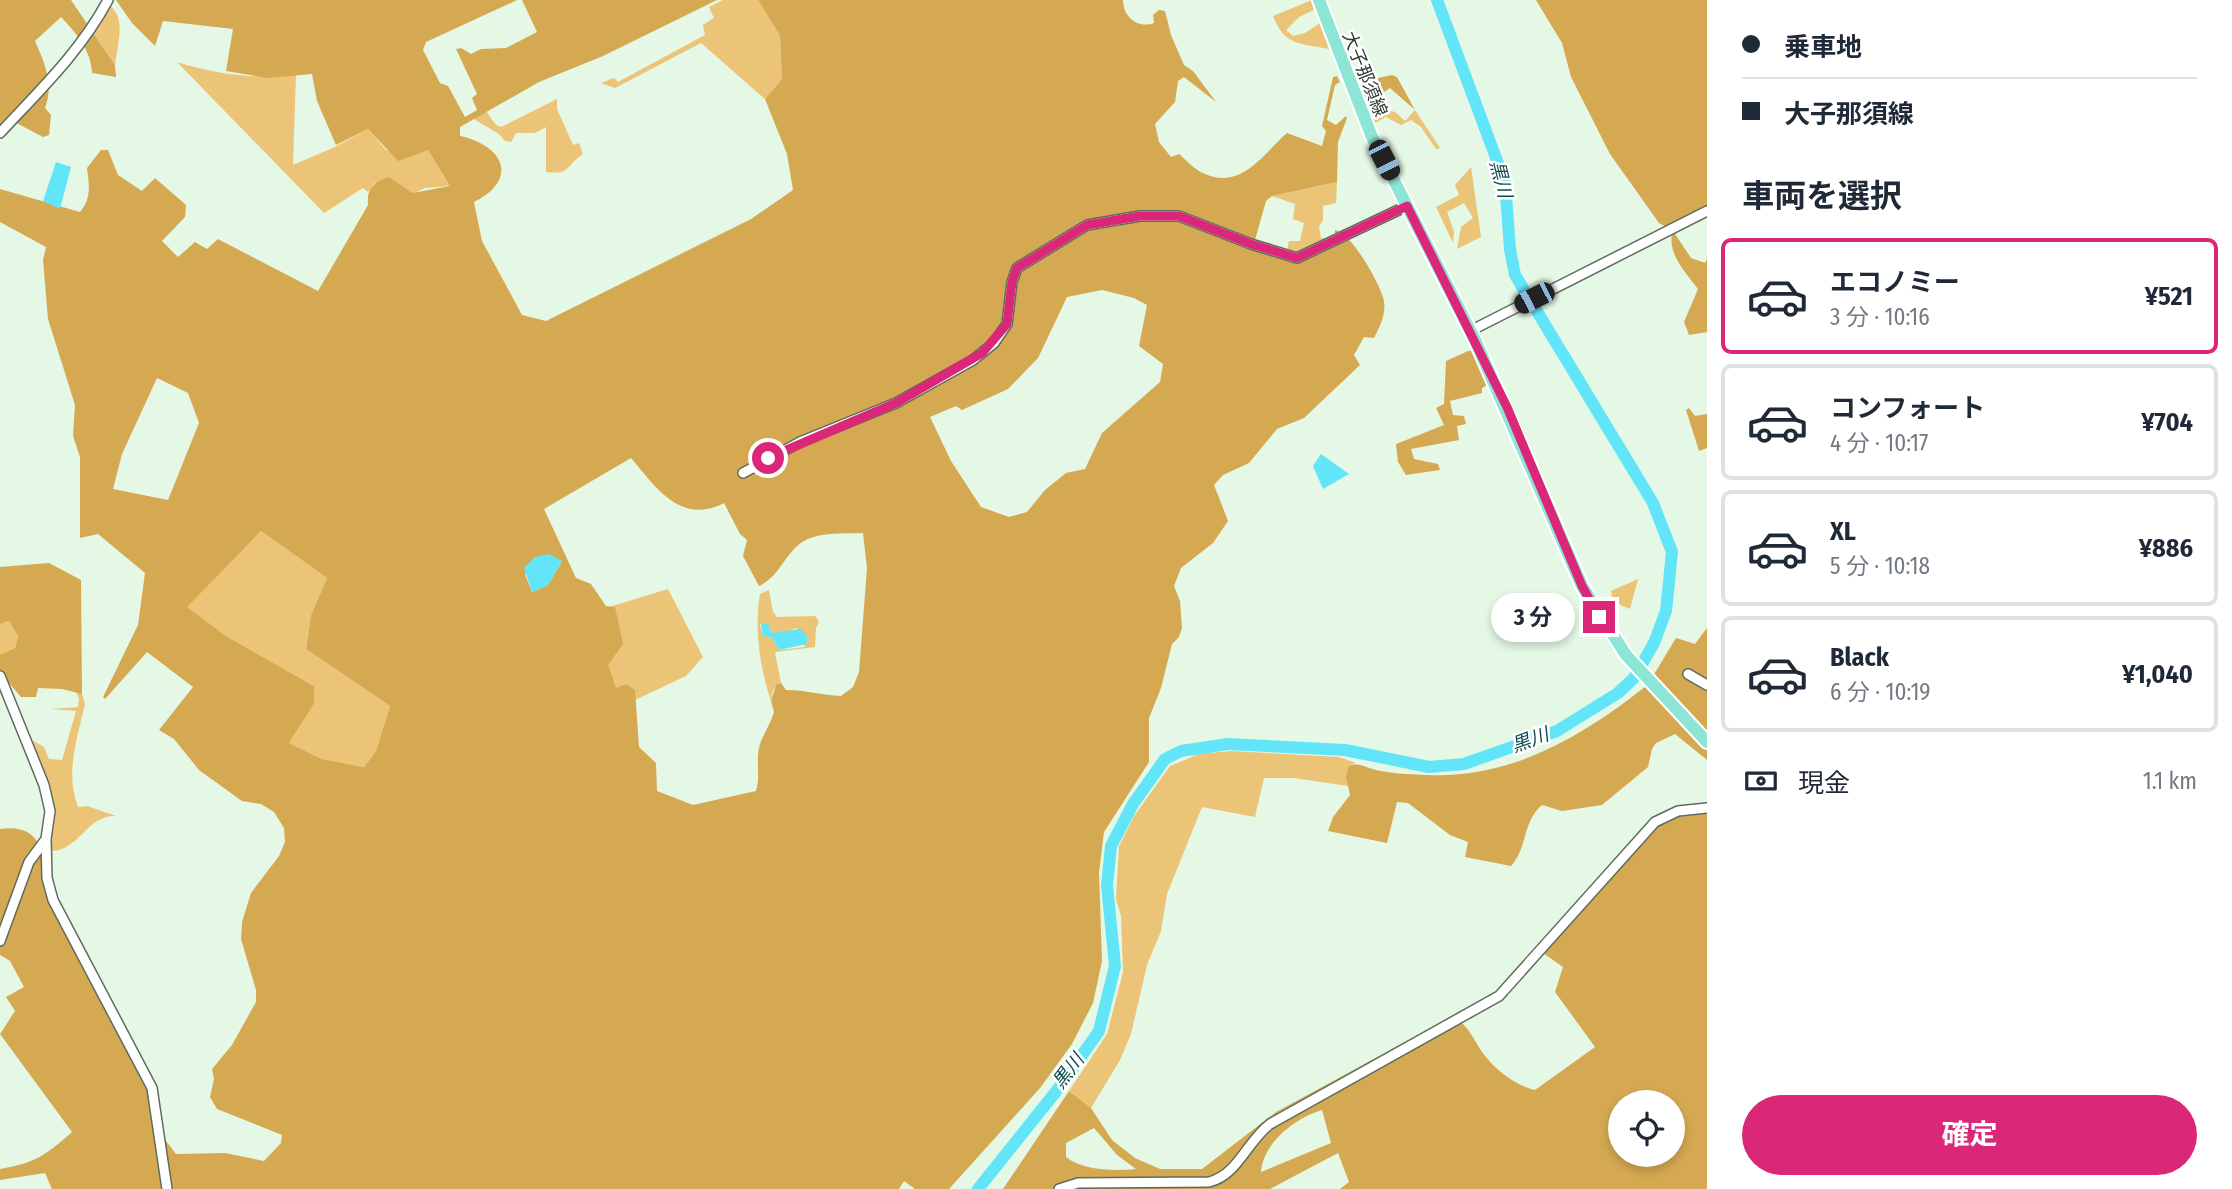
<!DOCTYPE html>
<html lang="ja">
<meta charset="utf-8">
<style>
body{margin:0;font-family:"Fira Sans Condensed","Noto Sans JP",sans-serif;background:#f2f2f3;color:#1f2937;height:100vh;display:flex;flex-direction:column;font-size:26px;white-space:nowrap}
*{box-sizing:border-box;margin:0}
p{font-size:23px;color:#747a83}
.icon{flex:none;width:38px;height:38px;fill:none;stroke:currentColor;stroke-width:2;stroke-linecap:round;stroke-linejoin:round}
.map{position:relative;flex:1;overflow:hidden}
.details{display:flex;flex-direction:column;background:#fff;width:525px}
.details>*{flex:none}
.top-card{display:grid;align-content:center;height:154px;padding:0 35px;background:#fff}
.tools{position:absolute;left:1608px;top:1090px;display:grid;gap:14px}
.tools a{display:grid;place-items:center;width:77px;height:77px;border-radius:50%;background:#fff;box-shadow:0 4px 10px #0003;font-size:35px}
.end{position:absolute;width:32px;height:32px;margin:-16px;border:9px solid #db2777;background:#fff;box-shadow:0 0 0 4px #fff}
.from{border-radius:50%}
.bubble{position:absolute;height:49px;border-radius:24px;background:#fff;box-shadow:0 4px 10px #0003;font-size:23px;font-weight:700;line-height:49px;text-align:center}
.car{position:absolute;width:21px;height:42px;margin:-21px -10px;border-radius:9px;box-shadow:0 0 5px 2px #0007;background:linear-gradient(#222 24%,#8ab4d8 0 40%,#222 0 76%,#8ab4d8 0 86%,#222 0)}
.top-card b{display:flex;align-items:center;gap:24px;height:66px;font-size:26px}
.top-card b+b{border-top:2px solid #e0e1e3}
.top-card i{width:18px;height:18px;background:#1f2937}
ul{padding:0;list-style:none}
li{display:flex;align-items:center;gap:21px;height:116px;margin:0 14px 10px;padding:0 21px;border:4px solid #e0e1e3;border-radius:10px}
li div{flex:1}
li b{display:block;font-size:26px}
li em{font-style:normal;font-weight:700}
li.on{border-color:#db2777}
li>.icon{width:63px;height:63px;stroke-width:1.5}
h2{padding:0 35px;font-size:32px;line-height:84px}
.pay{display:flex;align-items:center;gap:18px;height:77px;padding:0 35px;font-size:26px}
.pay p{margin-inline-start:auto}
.primary-button{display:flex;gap:14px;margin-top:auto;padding:14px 35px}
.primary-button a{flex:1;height:80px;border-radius:42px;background:#db2777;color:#fff;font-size:28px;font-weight:700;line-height:80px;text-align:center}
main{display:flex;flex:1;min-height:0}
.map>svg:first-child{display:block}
.green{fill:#ecc477;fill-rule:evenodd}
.forest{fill:#d5a951;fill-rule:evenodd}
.water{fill:#62e5f9}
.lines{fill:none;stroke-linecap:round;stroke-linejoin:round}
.river{stroke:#62e5f9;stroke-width:12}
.minor-casing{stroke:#5d6d5d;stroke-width:12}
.major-casing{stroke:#fff;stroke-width:16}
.minor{stroke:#fff;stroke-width:9}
.major{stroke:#8de6d5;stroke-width:12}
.route{stroke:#db2777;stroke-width:9}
.labels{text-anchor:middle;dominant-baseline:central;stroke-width:5;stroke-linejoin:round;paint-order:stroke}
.street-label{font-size:18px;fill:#323932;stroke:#fff}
.water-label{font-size:19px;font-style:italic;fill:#0f4b53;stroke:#fff}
</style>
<main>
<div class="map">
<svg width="1707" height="1189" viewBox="0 0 1707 1189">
<rect width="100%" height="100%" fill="#e5f7e5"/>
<path class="green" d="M 723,0 L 758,0 L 780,36 L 782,79 L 765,99 L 701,43 L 615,88 L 601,83 L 614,78 L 618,82 L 705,35 L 703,25 L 714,18 L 709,7 Z
M 1312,0 L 1314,10 L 1299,17 L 1286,30 L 1293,36 L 1305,33 L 1320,23 L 1329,49 C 1301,43 1285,47 1273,16 Z
M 109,5 C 127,17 117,47 115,65 L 93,32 Z
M 177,62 C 215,74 256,80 296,74 L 293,165 L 335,147 L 368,129 L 387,151 L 428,150 L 450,186 L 425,188 L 412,194 L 374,183 L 368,192 L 363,188 L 324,213 Z
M 1363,95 L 1374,99 L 1374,107 L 1395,112 L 1405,121 L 1415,110 L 1440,148 L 1436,149 L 1421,127 L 1411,120 L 1401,125 L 1386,117 L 1375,123 L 1369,117 Z
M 557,99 L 557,109 L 573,145 L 579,143 L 583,154 C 566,165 571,175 546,172 L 546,127 L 535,133 L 516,133 L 511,142 L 505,141 L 499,134 L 472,118 L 486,111 L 496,125 L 501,127 Z
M 1471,167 L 1481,237 L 1457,249 L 1461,227 L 1473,218 L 1464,203 L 1447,212 L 1454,232 L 1453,243 L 1436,207 L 1459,195 L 1455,185 Z
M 1337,182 L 1336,203 L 1323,206 L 1323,220 L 1319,226 L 1321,238 L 1331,239 L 1297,254 L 1287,251 L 1289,241 L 1300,241 L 1304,223 L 1293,219 L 1295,204 L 1272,196 Z
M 261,531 L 327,578 L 311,615 L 306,649 L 390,706 L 376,751 L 364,767 L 322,759 L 289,743 L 314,704 L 314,686 L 226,636 L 186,607 Z
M 1638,579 L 1630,609 L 1616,603 L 1604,609 L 1601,605 L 1612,598 L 1611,591 Z
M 668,589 L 703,657 L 686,676 L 633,701 L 615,691 L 606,663 L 606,608 Z
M 769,590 L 773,612 L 777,617 L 815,616 L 819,622 L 816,628 L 815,647 L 775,652 L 781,683 L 773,690 L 771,701 C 760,668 754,629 760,594 ZM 760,624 L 770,627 L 772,633 L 787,632 L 796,628 L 805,647 L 779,650 L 772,638 L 762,635 Z
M 9,621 L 18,635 L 15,648 L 0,656 L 0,624 Z
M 76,692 L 82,694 L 85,704 C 77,739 65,773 78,807 L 87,806 L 116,816 C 87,815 81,848 53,851 L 51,849 L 53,817 L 28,738 L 44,747 L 49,759 L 62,760 L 76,711 L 51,709 L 78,707 L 79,699 Z
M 1231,751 L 1339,757 L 1356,763 L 1349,766 L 1348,786 L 1294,778 L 1264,778 L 1255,817 L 1202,807 L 1167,894 L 1161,931 L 1147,965 L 1131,1034 L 1120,1060 L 1091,1108 L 1069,1091 L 1107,1034 L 1123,972 L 1121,916 L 1116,899 L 1119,846 L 1134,816 L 1170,766 L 1199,754 Z"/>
<path class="forest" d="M 0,0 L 71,0 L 115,65 L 116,77 L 92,73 C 91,50 77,34 61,17 L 35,41 C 45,64 54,84 45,108 L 51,115 L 49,135 L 43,137 L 7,118 L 0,125 Z
M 116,0 L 517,0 L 426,42 L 423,50 L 440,83 L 448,86 L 465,117 L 477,110 L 472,98 L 477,94 L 456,49 L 461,48 L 471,54 L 481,49 L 506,48 L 537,32 L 522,0 L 717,0 L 603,56 L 539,82 L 460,127 L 460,136 C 503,145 520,179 474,202 L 482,241 L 522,315 L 546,321 L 751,219 L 793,190 L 787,154 L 765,99 L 782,79 L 780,36 L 758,0 L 1123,0 C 1123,17 1138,29 1154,23 L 1153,15 L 1159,10 L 1165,11 L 1171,35 L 1184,65 L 1193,71 L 1216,102 L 1184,77 L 1178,81 L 1175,102 L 1155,124 L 1159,142 L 1171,157 L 1179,154 C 1186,160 1196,171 1205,174 C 1242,190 1264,153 1287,133 L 1322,146 L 1326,131 L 1322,126 L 1333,77 L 1337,76 L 1340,82 L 1335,85 L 1327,120 L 1336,125 L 1346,116 L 1347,118 L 1338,142 L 1337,182 L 1272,196 L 1266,201 L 1255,240 L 1297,254 L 1335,238 L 1335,230 C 1351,232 1381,285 1384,301 C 1386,315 1380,326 1374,338 L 1364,337 L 1354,355 L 1360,365 L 1304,418 L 1277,429 L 1249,463 L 1223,475 L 1214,485 L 1228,521 L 1213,543 L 1181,568 L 1174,586 L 1180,601 L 1182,628 L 1179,637 L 1172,644 L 1161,688 L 1149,718 L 1149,762 L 1104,832 L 1099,873 L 1102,961 L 1093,1003 L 1072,1044 L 1040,1088 L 949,1189 L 915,1189 L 904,1181 L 899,1189 L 52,1189 L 45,1173 L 0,1180 L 0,1169 C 35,1163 46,1155 72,1132 L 0,1034 L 15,1011 L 6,997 L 24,987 L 10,961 L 0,955 L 0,829 C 44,823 45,857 45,889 L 145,1077 L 163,1137 L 176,1154 L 225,1153 L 264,1161 L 281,1143 L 282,1135 L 217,1109 L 210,1097 L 214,1079 L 212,1069 L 232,1045 L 256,1002 L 256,990 L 241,939 L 242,922 L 251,893 L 279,856 L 285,842 L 284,828 L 274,812 L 261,804 L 242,801 L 199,770 L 174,739 L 159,730 L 193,687 L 147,652 L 105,699 L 103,697 L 138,625 L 145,573 L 98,534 L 80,538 L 80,457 L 73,436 L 75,405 L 48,319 L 43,260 L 46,247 L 0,222 L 0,189 L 80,212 C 92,198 89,185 87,168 L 101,150 L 108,150 L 118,175 L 142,191 L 155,178 L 186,205 L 185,217 L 162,241 L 178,257 L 195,242 L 207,249 L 218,239 L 318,291 L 368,205 C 367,187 373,183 389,177 L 412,193 L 450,186 L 428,150 L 398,161 L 368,129 L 336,145 L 317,101 L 312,74 L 267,78 L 226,71 L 233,29 L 163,21 L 155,46 L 132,23 ZM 1102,290 L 1134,298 L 1147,305 L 1139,346 L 1163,364 L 1160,382 L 1102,433 L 1085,469 L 1066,473 L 1045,490 L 1027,512 L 1009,517 L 981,507 L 951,461 L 930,417 L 956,406 L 962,410 L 1008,389 L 1038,358 L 1067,297 ZM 157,378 L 188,393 L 199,423 L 168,500 L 113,489 L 122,454 ZM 631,458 C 657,489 681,525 724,503 L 740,534 L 747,540 L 743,556 L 759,586 C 777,578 783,559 797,546 C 813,531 843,534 863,533 L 867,568 L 859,672 L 853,687 L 841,696 C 822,695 806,690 786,690 L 781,683 L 776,685 L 771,701 L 774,712 C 771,723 764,733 760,744 C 755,760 761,775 756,791 L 693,805 L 657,791 L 656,763 L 639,747 L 635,690 L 626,684 L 616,688 L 608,665 L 623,644 L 615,607 L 606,606 L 591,584 L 576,578 L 544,509 ZM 261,531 L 327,578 L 311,615 L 306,649 L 390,706 L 376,751 L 364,767 L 322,759 L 289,743 L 314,704 L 314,686 L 226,636 L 187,607 ZM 562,561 L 548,585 L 532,592 L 525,574 Z
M 1536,0 L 1707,0 L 1707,206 L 1666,227 L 1659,223 L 1610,154 L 1571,77 L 1562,43 Z
M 1392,75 L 1397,77 L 1415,110 L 1390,88 L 1374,99 L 1363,95 L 1365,86 L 1373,88 L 1378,85 L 1378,78 Z
M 1672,234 L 1675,234 L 1691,258 L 1705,263 L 1707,259 L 1707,332 L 1689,335 L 1684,322 L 1698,289 C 1686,273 1668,255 1672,234 Z
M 1468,351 L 1473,351 L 1489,384 L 1482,388 L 1482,393 L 1450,401 L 1453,415 L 1464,416 L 1466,424 L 1457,426 L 1459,440 L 1411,449 L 1414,459 L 1438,464 L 1440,470 L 1406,475 L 1398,462 L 1396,444 L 1444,425 L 1436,408 L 1444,404 L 1446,361 Z
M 1689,408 L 1695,416 L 1707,414 L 1707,448 L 1699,451 L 1686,410 Z
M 49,563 L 81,580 L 82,694 L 62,689 L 38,688 L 36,697 L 21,697 L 9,683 L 0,685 L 0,655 L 15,648 L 18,636 L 9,621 L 0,624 L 0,567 Z
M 1707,628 L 1707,736 L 1653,676 L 1676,638 L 1695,644 Z
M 1646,686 L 1707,750 L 1707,760 L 1675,734 L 1656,743 L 1652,749 L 1648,767 L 1602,805 L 1562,811 L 1542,805 C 1522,822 1528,847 1511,866 L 1465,857 L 1468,842 L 1450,835 L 1408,803 L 1397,802 L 1387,843 L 1328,831 L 1333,817 L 1350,795 L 1346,777 L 1349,766 C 1357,763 1361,765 1369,768 C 1388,774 1408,774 1428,775 C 1511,779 1583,736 1646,686 Z
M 1707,810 L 1707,1189 L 1340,1189 L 1349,1182 L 1338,1153 L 1270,1189 L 1003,1189 L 1069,1091 L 1091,1108 L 1112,1140 L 1135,1158 L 1160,1169 L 1202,1169 L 1276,1112 L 1451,1017 C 1469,1022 1474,1043 1486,1057 C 1498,1072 1517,1086 1535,1090 L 1595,1047 L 1555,992 L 1563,967 L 1543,953 L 1634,848 L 1668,816 ZM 1620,1102 L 1673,1102 L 1673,1155 L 1620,1155 ZM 1322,1110 L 1331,1143 L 1261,1172 C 1263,1143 1295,1118 1322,1110 ZM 1094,1128 L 1117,1155 L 1136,1169 C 1115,1171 1083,1171 1066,1157 L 1066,1143 Z"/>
<path class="water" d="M 56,162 L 71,167 L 60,209 L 43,201 Z
M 1321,454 L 1349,474 L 1323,489 L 1313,466 Z
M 549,554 L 562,561 L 548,585 L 532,592 L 524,568 L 535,557 Z
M 761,622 L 769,625 L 772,633 L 801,629 L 807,636 L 807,644 L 779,650 L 772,638 L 762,635 Z"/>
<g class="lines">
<path class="river" d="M 978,1189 L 1062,1084 L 1099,1031 L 1115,966 L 1107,885 L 1111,846 L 1133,804 L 1165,759 L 1181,751 L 1228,744 L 1345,750 L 1429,767 L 1464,764 L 1557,731 L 1618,693 L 1634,678 L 1654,643 L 1666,611 L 1672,552 L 1653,503 L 1515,275 L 1510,249 L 1505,182 L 1437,0"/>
<defs>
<path id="minor" d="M 0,133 C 39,91 81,51 108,0
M 1470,331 L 1707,211
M 743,473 L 800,442 L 896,403 L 973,360 L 994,343 L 1007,324 L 1012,282 L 1017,268 L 1087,225 L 1140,216 L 1179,216 L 1251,244 L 1297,258 L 1407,206
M 1688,674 L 1707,685
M 0,676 L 44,785 L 50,811 L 46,839 L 29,862 L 0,941
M 46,839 L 47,878 L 53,900 L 152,1088 L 167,1189
M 1059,1189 L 1078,1183 L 1209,1182 C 1238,1175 1247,1141 1270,1124 L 1499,996 L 1655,822 L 1678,811 L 1707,808"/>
<path id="major" d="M 1319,0 L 1372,137 L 1476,342 L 1582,586 L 1626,655 L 1707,742"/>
</defs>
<use href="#minor" class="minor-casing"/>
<use href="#major" class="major-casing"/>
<use href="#minor" class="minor"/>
<use href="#major" class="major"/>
</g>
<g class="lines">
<path class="route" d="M 768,458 L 896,403 L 982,353 L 1007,324 L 1012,282 L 1017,268 L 1087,225 L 1140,216 L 1179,216 L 1251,244 L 1297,258 L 1407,206 L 1507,407 L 1582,586 L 1599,617"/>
</g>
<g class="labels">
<g class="street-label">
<text transform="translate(1365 74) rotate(68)">大子那須線</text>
</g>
<g class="water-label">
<text transform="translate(1501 179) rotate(76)">黒川</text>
<text transform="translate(1530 740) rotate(-20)">黒川</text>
<text transform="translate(1068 1071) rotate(-53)">黒川</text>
</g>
</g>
</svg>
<div class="tools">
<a><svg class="icon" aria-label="locate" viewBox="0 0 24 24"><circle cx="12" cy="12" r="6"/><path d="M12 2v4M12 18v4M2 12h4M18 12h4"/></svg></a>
</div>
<i class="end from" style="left:768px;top:458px"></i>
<i class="end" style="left:1599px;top:617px"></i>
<div class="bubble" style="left:1491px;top:593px;width:84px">3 分</div>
<i class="car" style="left:1384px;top:160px;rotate:153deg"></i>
<i class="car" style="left:1534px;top:298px;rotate:243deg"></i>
</div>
<section class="details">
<div class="top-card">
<b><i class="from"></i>乗車地</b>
<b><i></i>大子那須線</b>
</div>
<h2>車両を選択</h2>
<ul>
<li class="on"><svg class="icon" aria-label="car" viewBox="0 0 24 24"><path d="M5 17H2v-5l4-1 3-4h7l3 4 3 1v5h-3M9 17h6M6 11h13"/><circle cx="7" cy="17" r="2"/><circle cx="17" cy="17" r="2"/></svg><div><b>エコノミー</b><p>3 分 · 10:16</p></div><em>¥521</em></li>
<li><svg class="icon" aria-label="car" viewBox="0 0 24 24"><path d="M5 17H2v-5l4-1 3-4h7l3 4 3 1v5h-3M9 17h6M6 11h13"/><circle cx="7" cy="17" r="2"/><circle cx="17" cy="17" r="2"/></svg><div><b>コンフォート</b><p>4 分 · 10:17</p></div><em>¥704</em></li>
<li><svg class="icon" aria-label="car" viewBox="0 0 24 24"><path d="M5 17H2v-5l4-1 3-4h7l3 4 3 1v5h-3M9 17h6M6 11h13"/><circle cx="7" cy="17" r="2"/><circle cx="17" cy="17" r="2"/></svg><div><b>XL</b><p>5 分 · 10:18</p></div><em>¥886</em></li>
<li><svg class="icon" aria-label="car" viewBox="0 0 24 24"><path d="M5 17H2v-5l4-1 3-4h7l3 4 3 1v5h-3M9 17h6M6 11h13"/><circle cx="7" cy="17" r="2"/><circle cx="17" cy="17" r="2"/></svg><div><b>Black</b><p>6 分 · 10:19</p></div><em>¥1,040</em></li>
</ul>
<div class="pay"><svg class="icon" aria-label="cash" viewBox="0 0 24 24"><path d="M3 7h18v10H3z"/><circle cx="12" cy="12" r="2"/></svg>現金<p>1.1 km</p></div>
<div class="primary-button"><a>確定</a></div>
</section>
</main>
